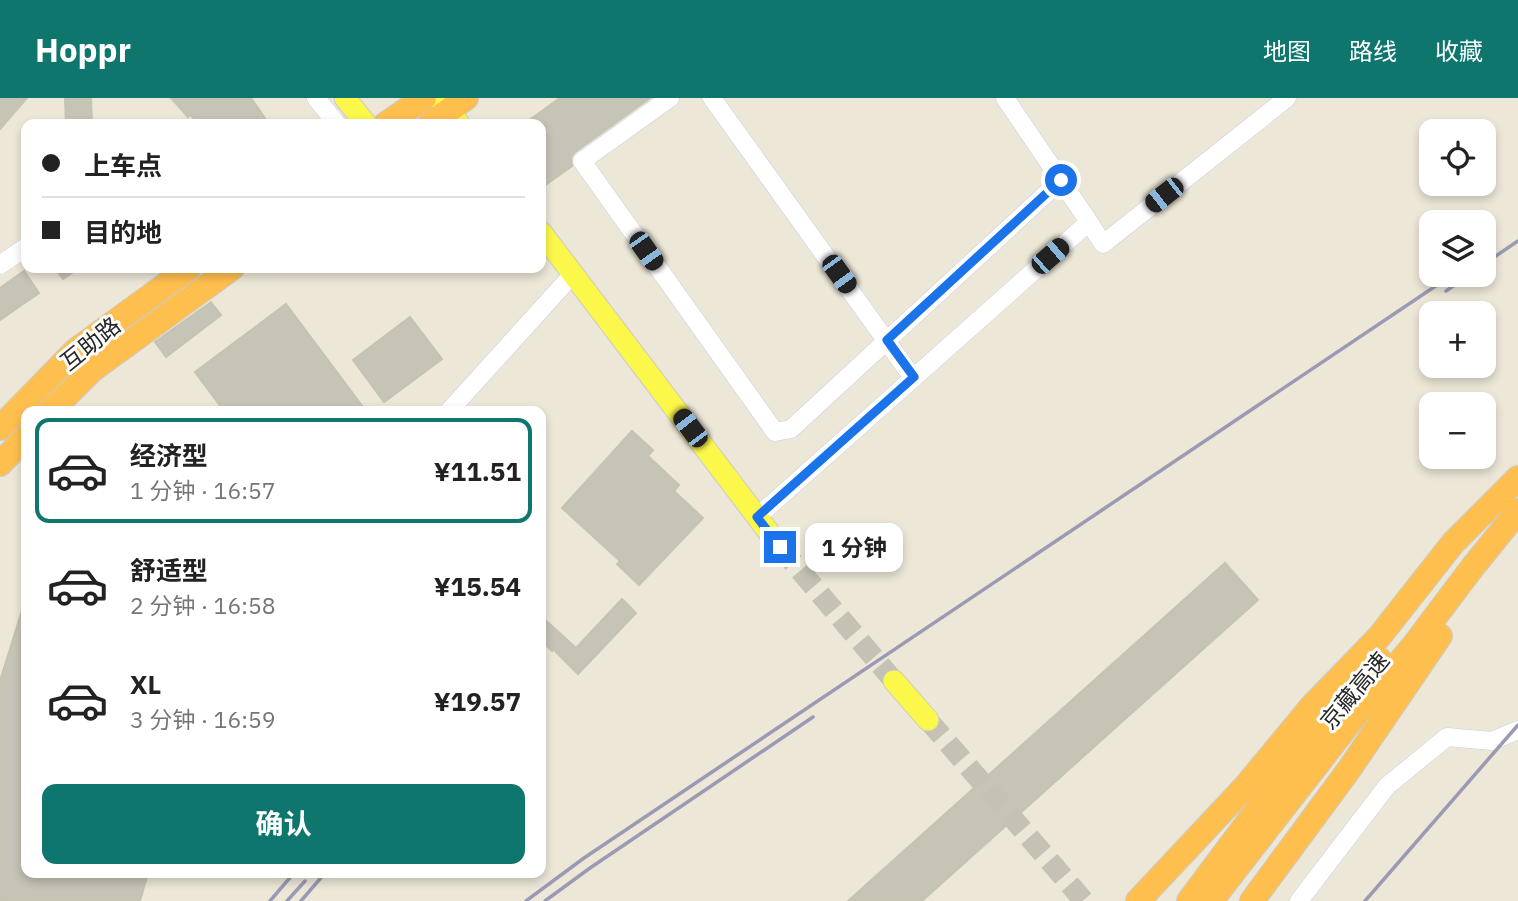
<!DOCTYPE html>
<html lang="zh">
<meta charset="utf-8">
<style>
body{margin:0;font-family:"IBM Plex Sans","Noto Sans SC",sans-serif;background:#f6f6f6;color:#222;height:100vh;display:flex;flex-direction:column;font-size:26px;white-space:nowrap}
*{box-sizing:border-box;margin:0}
p{font-size:23px;color:#767676}
.icon{flex:none;width:38px;height:38px;fill:none;stroke:currentColor;stroke-width:2;stroke-linecap:round;stroke-linejoin:round}
.map{position:relative;flex:1;overflow:hidden}
.panel{position:absolute;left:21px;top:308px;width:525px;height:472px;display:flex;flex-direction:column;background:#fff;border-radius:14px;box-shadow:0 4px 10px #0003}
.panel>*{flex:none}
.guide{position:absolute;left:21px;top:21px;width:525px;height:154px;border-radius:14px;box-shadow:0 4px 10px #0003;display:grid;align-content:center;height:154px;padding:0 21px;background:#fff}
.controls{position:absolute;left:1419px;top:21px;display:grid;gap:14px}
.controls a{display:grid;place-items:center;width:77px;height:77px;border-radius:14px;background:#fff;box-shadow:0 4px 10px #0003;font-size:35px}
.end{position:absolute;width:32px;height:32px;margin:-16px;border:9px solid #1a73e8;background:#fff;box-shadow:0 0 0 4px #fff}
.from{border-radius:50%}
.bubble{position:absolute;height:49px;border-radius:14px;background:#fff;box-shadow:0 4px 10px #0003;font-size:23px;font-weight:700;line-height:49px;text-align:center}
.car{position:absolute;width:21px;height:42px;margin:-21px -10px;border-radius:9px;box-shadow:0 0 5px 2px #0007;background:linear-gradient(#222 24%,#8ab4d8 0 40%,#222 0 76%,#8ab4d8 0 86%,#222 0)}
.guide b{display:flex;align-items:center;gap:24px;height:66px;font-size:26px}
.guide b+b{border-top:2px solid #e0e0e0}
.guide i{width:18px;height:18px;background:#222}
ul{padding:12px 0 0;list-style:none}
li{display:flex;align-items:center;gap:21px;height:105px;margin:0 14px 10px;padding:0 7px;border:4px solid transparent;border-radius:14px}
li div{flex:1}
li b{display:block;font-size:26px}
li em{font-style:normal;font-weight:700}
li.active{border-color:#0f766e}
li>.icon{width:63px;height:63px;stroke-width:1.5}
.primary-button{display:flex;gap:14px;margin-top:auto;padding:14px 21px}
.primary-button a{flex:1;height:80px;border-radius:14px;background:#0f766e;color:#fff;font-size:28px;font-weight:700;line-height:80px;text-align:center}
header{display:flex;align-items:center;gap:42px;box-sizing:border-box;height:98px;padding:0 35px;background:#0f766e;color:#fff}
header strong{font-size:33px}
nav{display:flex;gap:38px;margin-inline-start:auto;font-size:24px}
.map>svg:first-child{display:block}
.building{fill:#c6c3b7;stroke:#c6c3b1;stroke-width:2}
.lines{fill:none;stroke-linecap:round;stroke-linejoin:round}
.major-tunnel{stroke:#c5c1b4;stroke-width:21;stroke-dasharray:21 10;stroke-linecap:butt}
.minor-casing{stroke:#cccce2;stroke-width:19}
.major-casing{stroke:#cbcbcb;stroke-width:23}
.highway-casing{stroke:#cbcbcb;stroke-width:26}
.minor{stroke:#fff;stroke-width:18}
.major{stroke:#fcf74b;stroke-width:21}
.highway{stroke:#ffbf4e;stroke-width:24}
.rail{stroke:#9b9ab4;stroke-width:3.5}
.route{stroke:#1a73e8;stroke-width:9}
.labels{text-anchor:middle;dominant-baseline:central;stroke-width:6;stroke-linejoin:round;paint-order:stroke}
.street-label{font-size:23px;fill:#272727;stroke:#fff}
</style>
<header>
<strong>Hoppr</strong>
<nav><a>地图</a><a>路线</a><a>收藏</a></nav>
</header>
<div class="map">
<svg width="1518" height="803" viewBox="0 0 1518 803">
<rect width="100%" height="100%" fill="#ece7d7"/>
<path class="building" d="M 0,0 L 27,0 L 0,31 Z
M 65,0 L 91,0 L 92,26 L 66,26 Z
M 171,0 L 251,0 L 269,26 L 197,26 L 191,17 L 188,19 Z
M 560,0 L 650,0 L 575,54 L 571,59 L 572,68 L 541,90 L 541,26 L 524,26 Z
M 55,170 L 79,170 L 63,181 Z
M 24,173 L 39,195 L 0,222 L 0,190 Z
M 211,204 L 221,217 L 166,259 L 155,244 Z
M 286,206 L 366,313 L 224,313 L 195,274 Z
M 410,219 L 442,261 L 384,304 L 353,262 Z
M 632,333 L 653,352 L 648,358 L 679,387 L 674,393 L 703,420 L 639,487 L 617,466 L 620,463 L 562,410 Z
M 1225,465 L 1258,502 L 922,803 L 848,803 Z
M 622,501 L 636,515 L 578,576 L 553,551 L 552,553 L 541,542 L 541,518 L 576,550 Z
M 24,506 L 26,507 L 26,775 L 148,775 L 140,803 L 0,803 L 0,583 Z"/>
<g class="lines">
<path class="major-tunnel" d="M 780,449 L 894,583
M 928,622 L 1084,803"/>
<defs>
<path id="minor" d="M 316,0 L 337,26
M 670,0 L 582,63 L 775,334 L 791,331 L 1061,82
M 712,0 L 913,280
M 1005,0 L 1089,124 L 1103,146 L 1287,0
M 0,167 L 26,149
M 449,313 L 573,176
M 757,419 L 1089,124
M 1299,803 L 1387,688 L 1447,639 L 1492,643 L 1518,632"/>
<path id="major" d="M 345,0 L 366,26
M 439,0 L 459,26
M 541,134 L 780,449
M 894,583 L 928,622"/>
<path id="highway" d="M 386,26 L 424,0
M 430,26 L 466,0
M 51,313 L 92,272 L 232,170
M 0,330 L 75,253 L 189,170
M 0,366 L 26,339
M 1138,803 L 1245,689 L 1312,608 L 1379,539 L 1453,445 L 1518,380
M 1189,803 L 1251,720 L 1343,603 L 1379,561
M 1211,803 L 1354,619 L 1414,547 L 1472,470 L 1518,413
M 1252,803 L 1348,673 L 1440,538"/>
</defs>
<use href="#minor" class="minor-casing"/>
<use href="#major" class="major-casing"/>
<use href="#highway" class="highway-casing"/>
<use href="#minor" class="minor"/>
<use href="#major" class="major"/>
<use href="#highway" class="highway"/>
<path class="rail" d="M 1484,166 L 1518,143
M 1446,193 L 1469,177
M 270,803 L 294,775
M 287,803 L 305,783
M 301,803 L 325,775
M 526,803 L 584,760 L 1452,177
M 545,803 L 590,770 L 813,619
M 1365,803 L 1518,627"/>
</g>
<g class="lines">
<path class="route" d="M 780,449 L 757,419 L 914,279 L 887,242 L 1061,82"/>
</g>
<g class="labels">
<g class="street-label">
<text transform="translate(90 245) rotate(-39)">互助路</text>
<text transform="translate(1354 592) rotate(-50)">京藏高速</text>
</g>
</g>
</svg>
<div class="controls">
<a><svg class="icon" aria-label="locate" viewBox="0 0 24 24"><circle cx="12" cy="12" r="6"/><path d="M12 2v4M12 18v4M2 12h4M18 12h4"/></svg></a>
<a><svg class="icon" aria-label="layers" viewBox="0 0 24 24"><path d="M12 4l9 5-9 5-9-5zM3 14l9 5 9-5"/></svg></a>
<a>+</a>
<a>−</a>
</div>
<i class="end from" style="left:1061px;top:82px"></i>
<i class="end" style="left:780px;top:449px"></i>
<div class="bubble" style="left:805px;top:425px;width:98px">1 分钟</div>
<i class="car" style="left:1164px;top:97px;rotate:232deg"></i>
<i class="car" style="left:646px;top:153px;rotate:145deg"></i>
<i class="car" style="left:1050px;top:158px;rotate:49deg"></i>
<i class="car" style="left:839px;top:176px;rotate:144deg"></i>
<i class="car" style="left:690px;top:330px;rotate:323deg"></i>
<div class="guide">
<b><i class="from"></i>上车点</b>
<b><i></i>目的地</b>
</div>
<section class="panel">
<ul>
<li class="active"><svg class="icon" aria-label="car" viewBox="0 0 24 24"><path d="M5 17H2v-5l4-1 3-4h7l3 4 3 1v5h-3M9 17h6M6 11h13"/><circle cx="7" cy="17" r="2"/><circle cx="17" cy="17" r="2"/></svg><div><b>经济型</b><p>1 分钟 · 16:57</p></div><em>¥11.51</em></li>
<li><svg class="icon" aria-label="car" viewBox="0 0 24 24"><path d="M5 17H2v-5l4-1 3-4h7l3 4 3 1v5h-3M9 17h6M6 11h13"/><circle cx="7" cy="17" r="2"/><circle cx="17" cy="17" r="2"/></svg><div><b>舒适型</b><p>2 分钟 · 16:58</p></div><em>¥15.54</em></li>
<li><svg class="icon" aria-label="car" viewBox="0 0 24 24"><path d="M5 17H2v-5l4-1 3-4h7l3 4 3 1v5h-3M9 17h6M6 11h13"/><circle cx="7" cy="17" r="2"/><circle cx="17" cy="17" r="2"/></svg><div><b>XL</b><p>3 分钟 · 16:59</p></div><em>¥19.57</em></li>
</ul>
<div class="primary-button"><a>确认</a></div>
</section>
</div>
